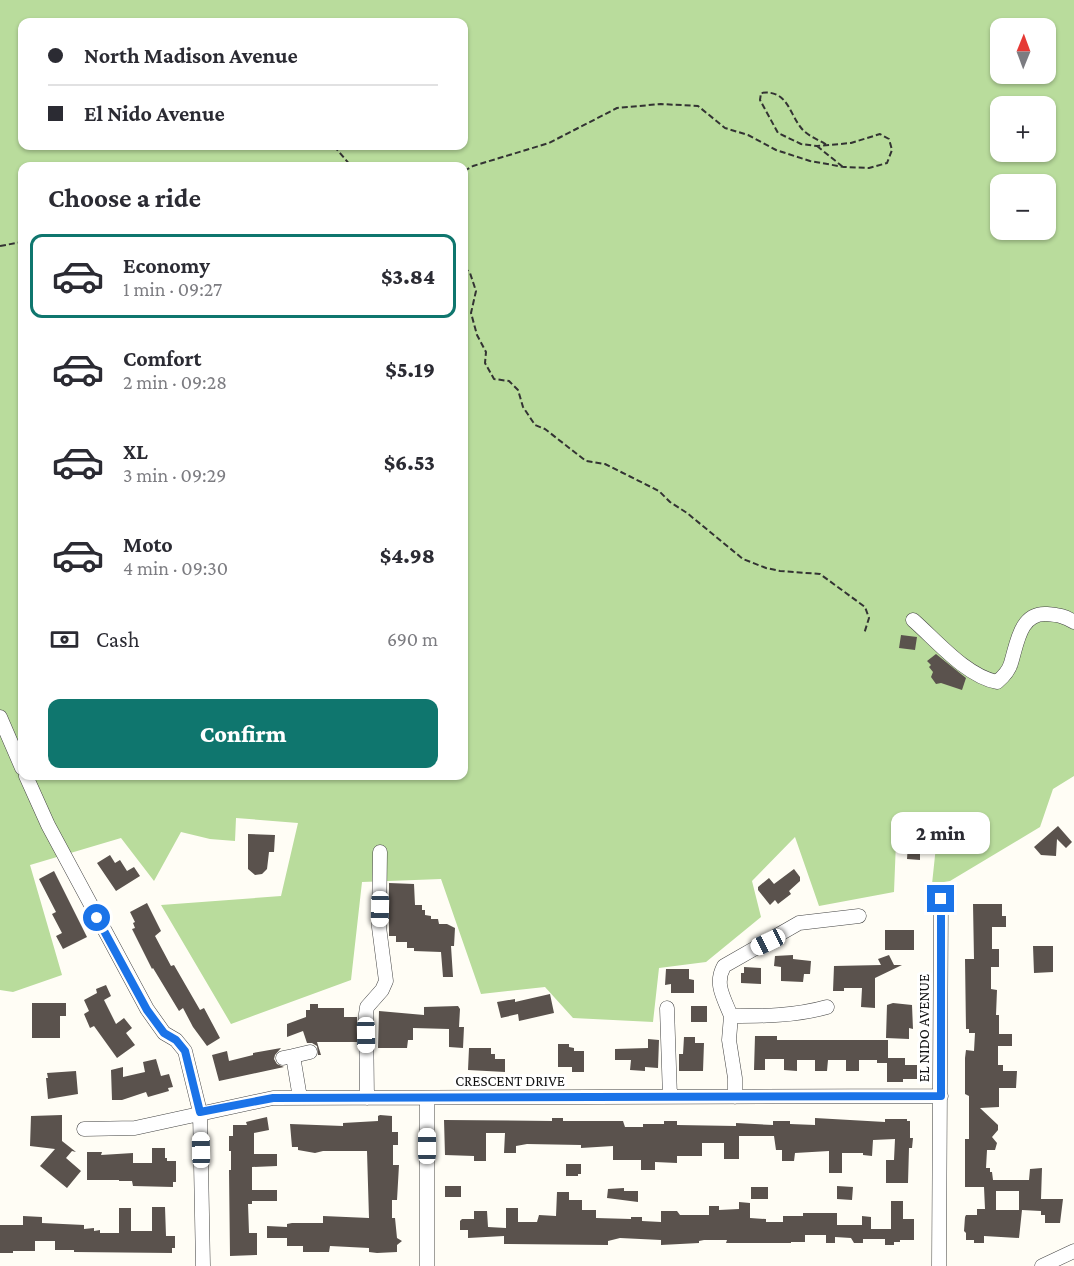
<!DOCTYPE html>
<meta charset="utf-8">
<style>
body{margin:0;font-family:"Crimson Pro",serif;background:#f7f7f7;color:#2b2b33;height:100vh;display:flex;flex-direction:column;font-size:22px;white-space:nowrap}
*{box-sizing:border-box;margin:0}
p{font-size:20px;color:#7c7c81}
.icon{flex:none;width:33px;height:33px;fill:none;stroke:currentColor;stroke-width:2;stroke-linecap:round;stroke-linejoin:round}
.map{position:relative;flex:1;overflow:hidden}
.side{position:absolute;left:18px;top:162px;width:450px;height:618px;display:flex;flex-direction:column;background:#fff;border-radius:12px;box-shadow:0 2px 4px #0004}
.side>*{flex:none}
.hud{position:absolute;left:18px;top:18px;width:450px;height:132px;border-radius:12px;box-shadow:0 2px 4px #0004;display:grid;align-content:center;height:132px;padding:0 30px;background:#fff}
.needle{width:39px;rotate:1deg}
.controls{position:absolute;left:990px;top:18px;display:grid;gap:12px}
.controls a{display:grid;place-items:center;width:66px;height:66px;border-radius:12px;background:#fff;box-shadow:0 2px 4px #0004;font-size:30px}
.end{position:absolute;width:27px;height:27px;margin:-14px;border:8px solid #1a73e8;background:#fff;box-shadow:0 0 0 3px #fff}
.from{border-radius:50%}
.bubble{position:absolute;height:42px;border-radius:12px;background:#fff;box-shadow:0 2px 4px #0004;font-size:20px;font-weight:800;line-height:42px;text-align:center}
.car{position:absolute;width:18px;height:36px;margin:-18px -9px;border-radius:8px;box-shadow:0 0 4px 2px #0007;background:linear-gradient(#fff 24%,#345 0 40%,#fff 0 76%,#345 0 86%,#fff 0)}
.hud b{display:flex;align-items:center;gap:21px;height:57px;font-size:22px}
.hud b+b{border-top:2px solid #e1e1e2}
.hud i{width:15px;height:15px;background:#2b2b33}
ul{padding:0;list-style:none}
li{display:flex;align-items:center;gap:18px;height:84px;margin:0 12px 9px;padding:0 18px;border:3px solid transparent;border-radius:12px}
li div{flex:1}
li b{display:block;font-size:22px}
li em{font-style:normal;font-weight:800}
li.active{border-color:#0f766e}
li>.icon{width:54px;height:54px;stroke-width:1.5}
h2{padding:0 30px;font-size:27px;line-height:72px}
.pay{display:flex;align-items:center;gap:15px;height:66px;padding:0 30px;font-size:22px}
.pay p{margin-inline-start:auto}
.action{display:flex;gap:12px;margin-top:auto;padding:12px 30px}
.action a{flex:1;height:69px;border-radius:12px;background:#0f766e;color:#fff;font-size:24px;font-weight:800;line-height:69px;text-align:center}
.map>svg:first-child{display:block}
.forest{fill:#b9dc9c;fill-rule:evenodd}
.building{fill:#5a524d;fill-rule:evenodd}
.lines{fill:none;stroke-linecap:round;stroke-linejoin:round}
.minor-casing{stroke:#444;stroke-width:15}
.path{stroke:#333;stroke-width:2;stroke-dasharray:6 3;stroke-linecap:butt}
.minor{stroke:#fff;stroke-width:14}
.route{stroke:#1a73e8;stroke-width:8}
.labels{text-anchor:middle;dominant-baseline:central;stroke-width:6;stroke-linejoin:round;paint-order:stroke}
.street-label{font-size:15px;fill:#111;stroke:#fff}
</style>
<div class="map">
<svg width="1074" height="1266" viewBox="0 0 1074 1266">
<rect width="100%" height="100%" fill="#fffdf5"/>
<path class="forest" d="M 0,0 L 1074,0 L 1074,776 L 1053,789 L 1040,827 L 950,881 L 932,884 L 939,818 L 897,816 L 894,892 L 819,906 L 795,837 L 752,881 L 761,917 L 706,962 L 659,968 L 653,1022 L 573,1018 L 545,987 L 481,994 L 441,879 L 362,882 L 351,980 L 231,1024 L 161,905 L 281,896 L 298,823 L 236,818 L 235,841 L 210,839 L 181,832 L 154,881 L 121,838 L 30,865 L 62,975 L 13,992 L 0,990 ZM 22,22 L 464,22 L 464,146 L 22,146 ZM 1000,28 L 1046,28 L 1046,74 L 1000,74 ZM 1000,106 L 1046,106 L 1046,152 L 1000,152 ZM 22,166 L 464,166 L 464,776 L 22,776 ZM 1000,184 L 1046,184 L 1046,230 L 1000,230 Z"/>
<path class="building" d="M 901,635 L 917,637 L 915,650 L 899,648 Z
M 936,654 L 966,678 L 962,690 L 941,683 L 936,684 L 931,677 L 933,672 L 929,667 L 931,665 L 927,661 Z
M 1058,826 L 1072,842 L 1066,848 L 1057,839 L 1056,856 L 1041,855 L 1034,847 Z
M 909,828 L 923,830 L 923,851 L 920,851 L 920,860 L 907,859 Z
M 248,834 L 275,835 L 274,852 L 269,852 L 267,869 L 262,874 L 255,875 L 248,869 Z
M 110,855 L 115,863 L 120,860 L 127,871 L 134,867 L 140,876 L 116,891 L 97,863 Z
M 794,869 L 800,877 L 800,881 L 789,891 L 791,894 L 778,904 L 775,900 L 770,905 L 758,890 L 758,887 L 769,878 L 774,884 Z
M 54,871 L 87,937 L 63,949 L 56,936 L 62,933 L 52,914 L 56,912 L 39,879 Z
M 389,883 L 414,884 L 415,905 L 422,905 L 422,910 L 425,910 L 425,915 L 431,916 L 431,919 L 438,919 L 439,924 L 447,924 L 455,928 L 454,946 L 451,946 L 453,977 L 443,977 L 441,952 L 414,951 L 414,948 L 407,948 L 407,942 L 396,942 L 396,936 L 389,936 Z
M 147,903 L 161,931 L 155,936 L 171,966 L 174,965 L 200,1010 L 204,1008 L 220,1038 L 207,1046 L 193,1027 L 183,1008 L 179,1011 L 153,968 L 152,969 L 132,929 L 135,928 L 133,923 L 135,922 L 130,912 Z
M 973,904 L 1002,904 L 1002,916 L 1006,916 L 1006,927 L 992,927 L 992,949 L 999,949 L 999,967 L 991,967 L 991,989 L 997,990 L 996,1015 L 999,1015 L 999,1034 L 1012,1034 L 1012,1046 L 998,1046 L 998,1065 L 1003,1065 L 1003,1071 L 1017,1071 L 1016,1088 L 999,1088 L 999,1107 L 980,1108 L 998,1125 L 998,1130 L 992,1137 L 997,1143 L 995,1150 L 987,1150 L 986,1168 L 990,1168 L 990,1172 L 992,1172 L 993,1180 L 1029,1180 L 1030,1169 L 1042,1168 L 1041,1199 L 1063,1199 L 1060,1223 L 1045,1223 L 1045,1215 L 1041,1215 L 1041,1211 L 1022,1210 L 1019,1238 L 984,1236 L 984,1243 L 974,1243 L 974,1240 L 966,1240 L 966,1233 L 964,1231 L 965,1217 L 966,1215 L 977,1215 L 977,1209 L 985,1209 L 984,1187 L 965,1187 L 965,1139 L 969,1139 L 969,1096 L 965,1094 L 965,1058 L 966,1050 L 974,1051 L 975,1033 L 969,1033 L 969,1029 L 966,1029 L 965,959 L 974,959 ZM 996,1191 L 1019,1191 L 1019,1210 L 996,1210 Z
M 885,930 L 914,930 L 914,950 L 885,950 Z
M 1033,946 L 1053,946 L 1053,972 L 1034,973 Z
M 793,955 L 793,959 L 811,961 L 810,974 L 804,974 L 803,982 L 781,981 L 781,967 L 774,966 L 775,956 Z
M 889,955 L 894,965 L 902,965 L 875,978 L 875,1008 L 861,1007 L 862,988 L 844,988 L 844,991 L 833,991 L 834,966 L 881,965 L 878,959 Z
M 744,967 L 761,968 L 761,984 L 741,983 L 741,973 L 744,973 Z
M 666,969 L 689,969 L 689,979 L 694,980 L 694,993 L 671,993 L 671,984 L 665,985 Z
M 106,985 L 111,996 L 104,1000 L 116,1024 L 124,1018 L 132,1028 L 126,1033 L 135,1045 L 117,1058 L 94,1026 L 90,1028 L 84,1014 L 89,1011 L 84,1000 L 97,993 L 96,989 Z
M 550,994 L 554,1013 L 519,1021 L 518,1014 L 501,1018 L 497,1002 L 515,999 L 515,1002 Z
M 32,1003 L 66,1003 L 66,1016 L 60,1016 L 60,1038 L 32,1038 Z
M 893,1003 L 912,1005 L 913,1029 L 909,1028 L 909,1039 L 886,1038 L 887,1005 Z
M 310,1004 L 318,1004 L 318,1008 L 344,1008 L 344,1017 L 357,1017 L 357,1042 L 317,1042 L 321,1055 L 318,1055 L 317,1046 L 312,1043 L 307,1043 L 303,1031 L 287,1037 L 287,1024 L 306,1017 L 306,1010 L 310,1010 Z
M 458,1006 L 460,1009 L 459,1027 L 464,1027 L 463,1048 L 449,1047 L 449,1029 L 413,1028 L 413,1040 L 408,1040 L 407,1048 L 378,1048 L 379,1011 L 424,1015 L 424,1007 Z
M 691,1006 L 707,1006 L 707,1022 L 691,1022 Z
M 755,1036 L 777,1036 L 777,1040 L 888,1040 L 888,1058 L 905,1058 L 905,1065 L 917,1065 L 917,1079 L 903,1079 L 903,1082 L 887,1082 L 887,1063 L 877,1063 L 877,1060 L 859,1060 L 859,1071 L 846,1071 L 846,1060 L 828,1060 L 827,1071 L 815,1071 L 815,1060 L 797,1060 L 797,1071 L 784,1070 L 784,1059 L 765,1059 L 765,1070 L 754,1070 Z
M 684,1037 L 695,1037 L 695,1043 L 704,1043 L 703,1071 L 679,1071 L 679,1054 L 683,1054 Z
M 648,1039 L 659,1040 L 658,1068 L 645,1067 L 645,1071 L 630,1070 L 631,1060 L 615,1060 L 615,1049 L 648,1048 Z
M 558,1044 L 569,1044 L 569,1047 L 574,1048 L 574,1051 L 584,1051 L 584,1072 L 572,1072 L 572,1067 L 558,1067 Z
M 281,1048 L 275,1055 L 274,1059 L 277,1064 L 284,1067 L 219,1081 L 212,1055 L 227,1051 L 229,1061 L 253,1055 L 253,1053 Z
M 469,1048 L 491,1048 L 491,1054 L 495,1054 L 495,1059 L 505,1059 L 505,1072 L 468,1070 Z
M 156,1059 L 161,1076 L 169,1074 L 173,1087 L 168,1088 L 169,1091 L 148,1097 L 146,1092 L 122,1100 L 112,1100 L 111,1070 L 123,1067 L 123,1077 L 145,1072 L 143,1062 Z
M 76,1071 L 78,1094 L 48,1099 L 46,1078 L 48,1078 L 47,1073 Z
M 62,1115 L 62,1141 L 76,1152 L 72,1151 L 66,1158 L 81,1171 L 67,1188 L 40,1166 L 55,1149 L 30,1146 L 31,1116 Z
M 380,1115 L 392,1116 L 392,1132 L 398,1132 L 398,1145 L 393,1145 L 393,1165 L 399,1165 L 397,1200 L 392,1200 L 392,1218 L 395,1218 L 397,1238 L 402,1241 L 397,1245 L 397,1252 L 377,1253 L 369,1252 L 369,1248 L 330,1246 L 329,1252 L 303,1252 L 303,1246 L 287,1246 L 287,1238 L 267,1238 L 267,1226 L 287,1227 L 287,1224 L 292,1223 L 323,1223 L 323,1216 L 369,1218 L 367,1151 L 323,1151 L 315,1153 L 298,1150 L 298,1147 L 292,1147 L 290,1124 L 343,1126 L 343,1123 L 378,1121 L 378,1116 Z
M 267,1117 L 269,1130 L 254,1133 L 254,1154 L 277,1154 L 277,1166 L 252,1167 L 252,1190 L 277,1190 L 277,1201 L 252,1201 L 252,1204 L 248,1204 L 249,1233 L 257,1233 L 257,1255 L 230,1256 L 229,1170 L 231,1170 L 231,1151 L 229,1151 L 229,1136 L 233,1136 L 233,1125 L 247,1125 L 246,1122 Z
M 552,1118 L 563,1118 L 563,1121 L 623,1121 L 625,1127 L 643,1127 L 643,1124 L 664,1124 L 664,1121 L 677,1121 L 677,1125 L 736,1126 L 736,1123 L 773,1125 L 773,1121 L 790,1121 L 790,1124 L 815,1125 L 815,1118 L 885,1122 L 885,1119 L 907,1119 L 907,1121 L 910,1121 L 910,1138 L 913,1138 L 912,1148 L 909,1148 L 908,1183 L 886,1183 L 886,1160 L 894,1160 L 895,1139 L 873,1140 L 872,1156 L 863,1155 L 863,1153 L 842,1153 L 842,1173 L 829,1173 L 829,1151 L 795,1153 L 794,1161 L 782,1161 L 782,1150 L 776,1150 L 774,1136 L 739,1136 L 739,1159 L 724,1159 L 724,1143 L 702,1143 L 702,1156 L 677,1156 L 677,1163 L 655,1162 L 655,1170 L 641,1170 L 641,1160 L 613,1160 L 613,1146 L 581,1148 L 581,1145 L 527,1144 L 516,1146 L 516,1153 L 504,1153 L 505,1133 L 486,1133 L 486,1161 L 474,1161 L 474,1156 L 445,1155 L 444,1120 L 552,1121 Z
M 152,1148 L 165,1148 L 165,1158 L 167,1158 L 167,1161 L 176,1161 L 176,1182 L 173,1182 L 173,1187 L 133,1186 L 132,1181 L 119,1181 L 119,1180 L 87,1180 L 87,1152 L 102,1152 L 101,1155 L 133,1153 L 133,1163 L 152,1163 Z
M 566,1164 L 581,1164 L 581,1174 L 578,1174 L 578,1176 L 566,1176 Z
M 445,1186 L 461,1186 L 461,1197 L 445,1197 Z
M 837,1186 L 853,1187 L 852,1200 L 837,1199 Z
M 751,1187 L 768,1187 L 768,1199 L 751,1199 Z
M 624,1188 L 624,1191 L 638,1191 L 638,1202 L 607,1198 L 608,1189 Z
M 557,1192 L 569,1192 L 569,1200 L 582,1200 L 582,1210 L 596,1210 L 596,1218 L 631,1219 L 631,1217 L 642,1217 L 642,1221 L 661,1222 L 661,1211 L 677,1211 L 680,1215 L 709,1215 L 709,1206 L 719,1206 L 719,1210 L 739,1209 L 739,1202 L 750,1203 L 750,1218 L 766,1219 L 766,1222 L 783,1222 L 783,1216 L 803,1216 L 803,1213 L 837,1213 L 837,1225 L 862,1225 L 862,1216 L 871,1217 L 871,1229 L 891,1229 L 891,1201 L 903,1201 L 903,1219 L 914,1219 L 914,1240 L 900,1240 L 900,1242 L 894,1242 L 894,1245 L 885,1245 L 885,1239 L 863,1239 L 863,1243 L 854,1243 L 851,1238 L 835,1237 L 835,1243 L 826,1243 L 826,1235 L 805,1235 L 805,1242 L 791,1242 L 791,1243 L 726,1243 L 727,1240 L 704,1240 L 699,1241 L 699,1243 L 661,1245 L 661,1240 L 620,1238 L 608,1241 L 608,1245 L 504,1244 L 504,1236 L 468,1238 L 468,1230 L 460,1230 L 460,1221 L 462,1219 L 474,1219 L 474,1211 L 487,1211 L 488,1227 L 506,1228 L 506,1208 L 518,1208 L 518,1222 L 537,1222 L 539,1215 L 556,1216 Z
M 152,1207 L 165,1207 L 166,1236 L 175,1236 L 175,1248 L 172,1248 L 172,1253 L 74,1252 L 74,1250 L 55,1250 L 55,1241 L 35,1241 L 35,1251 L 13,1251 L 13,1253 L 0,1253 L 0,1225 L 23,1225 L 23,1216 L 42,1217 L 42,1223 L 84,1225 L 84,1229 L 94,1228 L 94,1231 L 100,1230 L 100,1233 L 119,1233 L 119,1208 L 131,1208 L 131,1231 L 152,1231 Z"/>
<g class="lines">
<defs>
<path id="minor" d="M 913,620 C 937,641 966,676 997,682 C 1003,677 1009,671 1011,663 C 1017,644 1020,612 1047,614 C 1058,615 1065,616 1074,622
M 0,717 L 22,768
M 26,776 L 48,825 L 147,1009 L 164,1033 L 176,1040 L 185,1051 L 200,1112 L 203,1266
M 667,1008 L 670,1097
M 731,1016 C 724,998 714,984 724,966 L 799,923 L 859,916
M 293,1056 L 310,1052
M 283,1058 L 293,1056 L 300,1098
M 735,1097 L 735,1078 L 729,1040 L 731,1016 C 764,1016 795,1016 827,1007
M 367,1098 L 366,1014 L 367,1007 L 382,990 L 386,981 L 379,927 L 380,852
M 84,1129 L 135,1128 L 273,1098 L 941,1096
M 427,1266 L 427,1098
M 939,1266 L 941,899
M 1042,1266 L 1074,1251"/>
</defs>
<use href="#minor" class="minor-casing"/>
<path class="path" d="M 334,146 L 351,166
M 817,146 L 843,167
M 464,171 L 473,166 L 549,143 L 617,108 L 661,104 L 698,106 L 725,128 L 748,135 L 776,150 L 810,161 L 844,167 L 869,168 L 887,163 L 892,150 L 889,139 L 880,134 L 851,143 L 817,146 L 801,144 L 778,133 L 760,100 L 761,93 C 788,89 789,114 802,129 C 808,136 819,140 827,145
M 0,246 L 22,242
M 464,267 L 470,273 L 476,291 L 471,313 L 477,335 L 486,352 L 485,363 L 494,379 L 509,381 L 518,390 L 523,407 L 535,425 L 545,429 L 586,461 L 605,464 L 659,491 L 670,502 L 687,513 L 743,559 L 766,568 L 780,571 L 820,574 L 865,607 L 869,618 L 864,634"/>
<use href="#minor" class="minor"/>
</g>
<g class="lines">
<path class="route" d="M 97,918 L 147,1010 L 164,1033 L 176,1040 L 185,1051 L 200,1112 L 273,1098 L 941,1096 L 941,899"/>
</g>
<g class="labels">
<g class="street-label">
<text transform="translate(924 1028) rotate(-90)">EL NIDO AVENUE</text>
<text x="510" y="1081">CRESCENT DRIVE</text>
</g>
</g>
</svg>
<div class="controls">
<a><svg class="needle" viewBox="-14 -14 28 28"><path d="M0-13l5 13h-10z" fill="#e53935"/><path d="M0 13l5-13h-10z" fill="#7c7c81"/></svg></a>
<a>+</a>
<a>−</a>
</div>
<i class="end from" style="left:97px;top:918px"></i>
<i class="end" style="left:941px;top:899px"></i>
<div class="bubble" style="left:891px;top:812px;width:99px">2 min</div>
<i class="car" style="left:380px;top:909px;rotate:181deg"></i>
<i class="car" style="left:768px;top:942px;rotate:244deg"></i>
<i class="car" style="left:366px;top:1035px;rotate:179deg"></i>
<i class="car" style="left:427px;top:1146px;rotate:0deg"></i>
<i class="car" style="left:201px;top:1150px;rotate:359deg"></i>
<div class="hud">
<b><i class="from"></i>North Madison Avenue</b>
<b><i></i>El Nido Avenue</b>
</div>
<section class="side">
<h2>Choose a ride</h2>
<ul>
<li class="active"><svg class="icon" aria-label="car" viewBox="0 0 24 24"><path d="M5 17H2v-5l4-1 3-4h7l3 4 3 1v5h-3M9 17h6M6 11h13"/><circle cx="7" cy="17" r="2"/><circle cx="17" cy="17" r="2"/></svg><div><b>Economy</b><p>1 min · 09:27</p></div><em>$3.84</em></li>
<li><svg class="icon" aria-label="car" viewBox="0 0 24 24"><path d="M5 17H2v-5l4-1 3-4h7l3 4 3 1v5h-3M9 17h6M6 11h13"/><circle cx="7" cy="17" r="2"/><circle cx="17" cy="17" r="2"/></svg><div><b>Comfort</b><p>2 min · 09:28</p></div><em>$5.19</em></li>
<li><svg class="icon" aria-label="car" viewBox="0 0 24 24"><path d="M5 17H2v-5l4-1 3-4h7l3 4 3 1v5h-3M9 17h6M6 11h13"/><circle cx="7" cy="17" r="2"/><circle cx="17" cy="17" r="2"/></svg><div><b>XL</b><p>3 min · 09:29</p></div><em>$6.53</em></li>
<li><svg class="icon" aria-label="car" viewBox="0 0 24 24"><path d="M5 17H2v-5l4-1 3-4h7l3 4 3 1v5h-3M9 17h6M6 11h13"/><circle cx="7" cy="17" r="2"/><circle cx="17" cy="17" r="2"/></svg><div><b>Moto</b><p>4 min · 09:30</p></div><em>$4.98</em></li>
</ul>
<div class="pay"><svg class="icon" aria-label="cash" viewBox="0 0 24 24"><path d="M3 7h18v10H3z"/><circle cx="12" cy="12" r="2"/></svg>Cash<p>690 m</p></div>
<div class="action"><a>Confirm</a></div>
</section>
</div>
